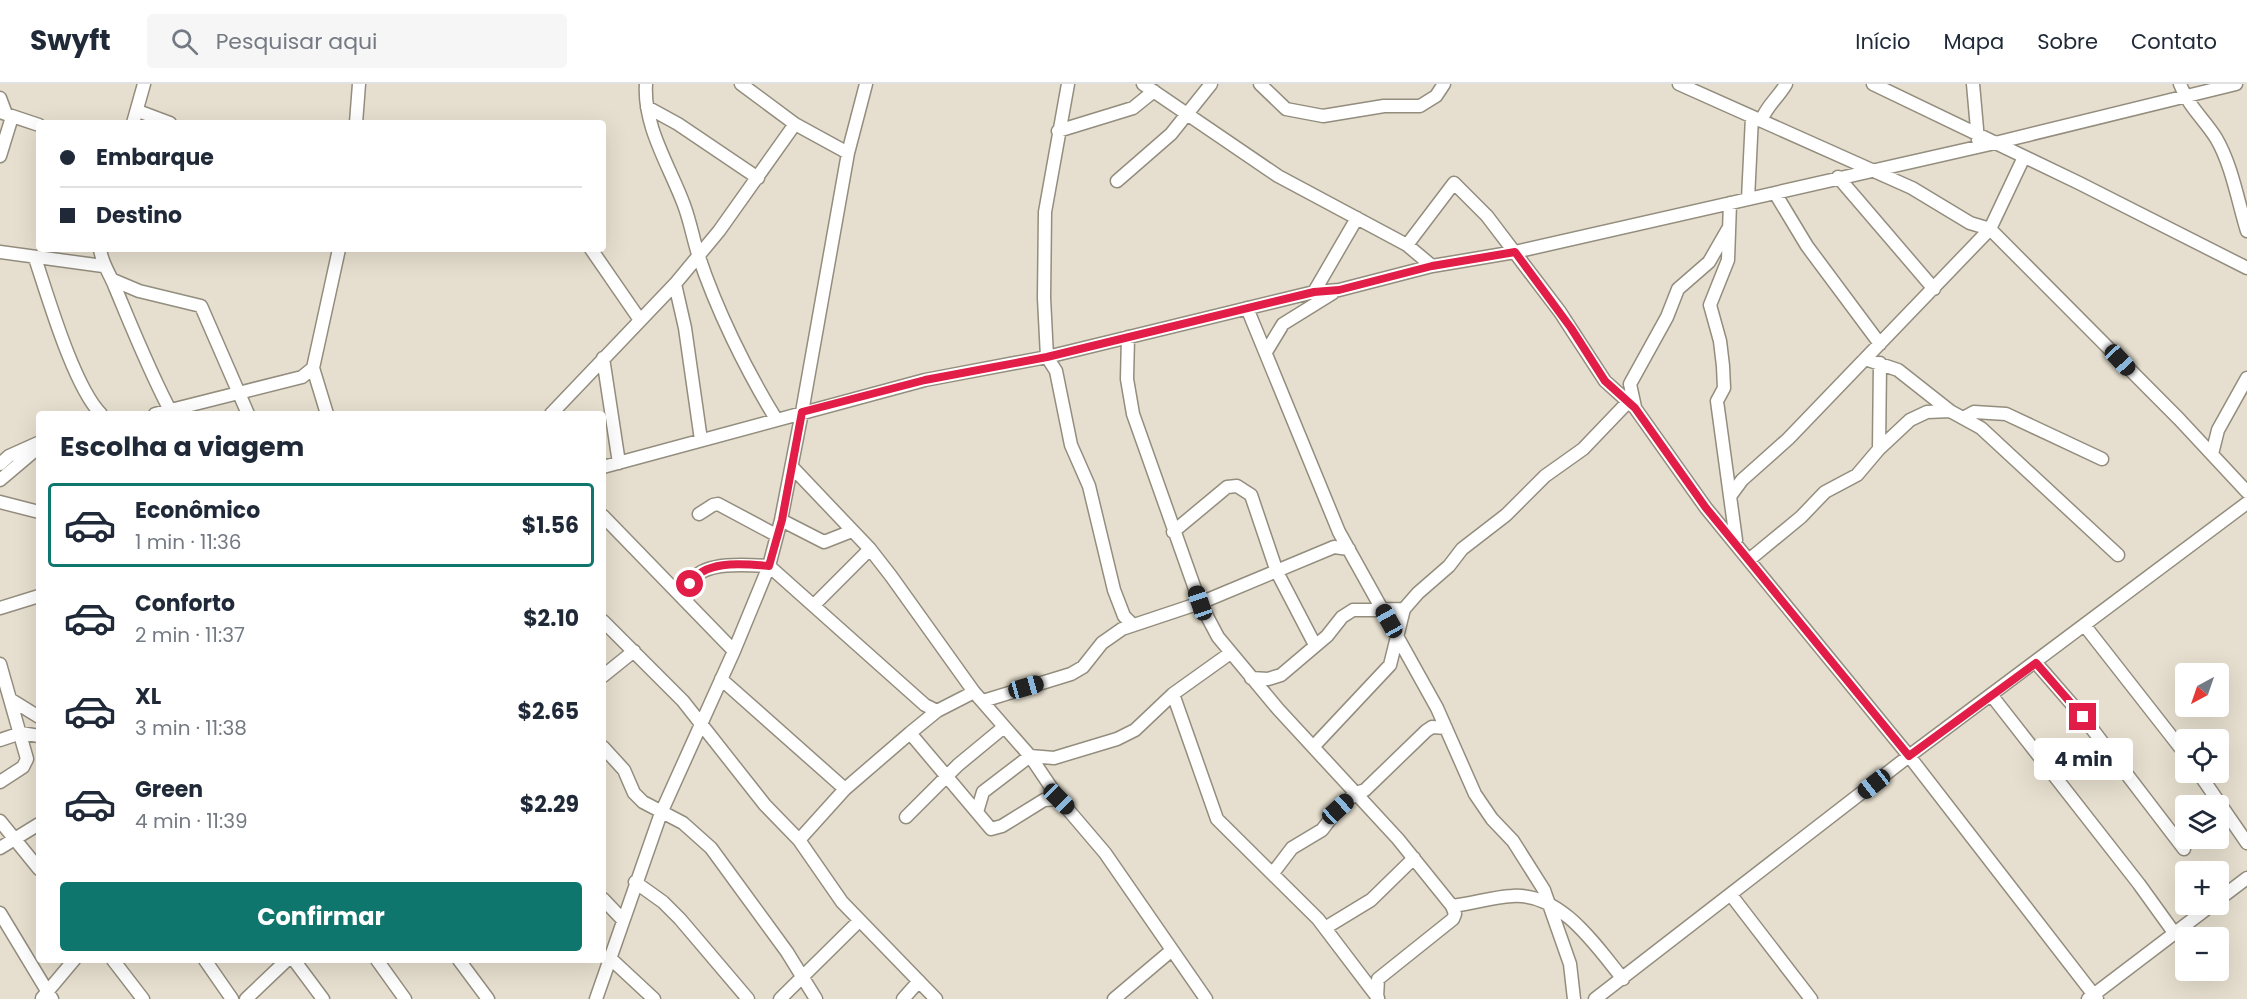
<!DOCTYPE html>
<html lang="pt">
<meta charset="utf-8">
<style>
body{margin:0;font-family:Poppins,sans-serif;background:#f6f6f7;color:#1f2937;height:100vh;display:flex;flex-direction:column;font-size:22px;white-space:nowrap}
*{box-sizing:border-box;margin:0}
p{font-size:20px;color:#747a83}
.icon{flex:none;width:33px;height:33px;fill:none;stroke:currentColor;stroke-width:2;stroke-linecap:round;stroke-linejoin:round}
.map{position:relative;flex:1;overflow:hidden}
.panel{position:absolute;left:36px;top:327px;width:570px;height:552px;display:flex;flex-direction:column;background:#fff;border-radius:6px;box-shadow:0 6px 24px #0002}
.panel>*{flex:none}
.hud{position:absolute;left:36px;top:36px;width:570px;height:132px;border-radius:6px;box-shadow:0 6px 24px #0002;display:grid;align-content:center;height:132px;padding:0 24px;background:#fff}
.needle{width:39px;rotate:220deg}
.fabs{position:absolute;left:2175px;top:579px;display:grid;gap:12px}
.fabs a{display:grid;place-items:center;width:54px;height:54px;border-radius:6px;background:#fff;box-shadow:0 6px 24px #0002;font-size:30px}
.end{position:absolute;width:27px;height:27px;margin:-14px;border:8px solid #e11d48;background:#fff;box-shadow:0 0 0 3px #fff}
.from{border-radius:50%}
.bubble{position:absolute;height:42px;border-radius:6px;background:#fff;box-shadow:0 6px 24px #0002;font-size:20px;font-weight:700;line-height:42px;text-align:center}
.car{position:absolute;width:18px;height:36px;margin:-18px -9px;border-radius:8px;box-shadow:0 0 4px 2px #0007;background:linear-gradient(#222 24%,#8ab4d8 0 40%,#222 0 76%,#8ab4d8 0 86%,#222 0)}
.hud b{display:flex;align-items:center;gap:21px;height:57px;font-size:22px}
.hud b+b{border-top:2px solid #e0e1e3}
.hud i{width:15px;height:15px;background:#1f2937}
ul{padding:0;list-style:none}
li{display:flex;align-items:center;gap:18px;height:84px;margin:0 12px 9px;padding:0 12px;border:3px solid transparent;border-radius:6px}
li div{flex:1}
li b{display:block;font-size:22px}
li em{font-style:normal;font-weight:700}
li.active{border-color:#0f766e}
li>.icon{width:54px;height:54px;stroke-width:1.5}
h2{padding:0 24px;font-size:27px;line-height:72px}
.cta{display:flex;gap:12px;margin-top:auto;padding:12px 24px}
.cta a{flex:1;height:69px;border-radius:6px;background:#0f766e;color:#fff;font-size:24px;font-weight:700;line-height:69px;text-align:center}
header{display:flex;align-items:center;gap:36px;box-sizing:border-box;height:84px;padding:0 30px;background:#fff;border-bottom:2px solid #e0e1e3}
header strong{font-size:28px}
nav{display:flex;gap:33px;margin-inline-start:auto;font-size:21px}
.search{width:420px;height:54px;background:#f6f6f7;display:flex;align-items:center;gap:15px;box-sizing:border-box;padding:0 21px;border-radius:6px;color:#747a83;font-size:22px}
.map>svg:first-child{display:block}
.lines{fill:none;stroke-linecap:round;stroke-linejoin:round}
.minor-casing{stroke:#938d7e;stroke-width:15}
.minor{stroke:#fff;stroke-width:12}
.route{stroke:#e11d48;stroke-width:8}
</style>
<header>
<strong>Swyft</strong>
<div class="search"><svg class="icon" aria-label="search" viewBox="0 0 24 24"><circle cx="10" cy="10" r="6"/><path d="M15 15l6 6"/></svg>Pesquisar aqui</div>
<nav><a>Início</a><a>Mapa</a><a>Sobre</a><a>Contato</a></nav>
</header>
<div class="map">
<svg width="2247" height="915" viewBox="0 0 2247 915">
<rect width="100%" height="100%" fill="#e6dfcf"/>
<g class="lines">
<defs>
<path id="minor" d="M 646,0 C 643,42 670,83 684,121 C 690,137 693,154 698,170 C 716,225 746,286 776,335
M 741,0 L 795,40 L 848,69
M 1068,0 L 1045,128 L 1044,214 L 1047,273 L 1056,287 L 1071,361 L 1089,402 L 1114,506 L 1124,532 L 1132,540
M 1143,0 L 1278,92 L 1407,161 L 1432,182
M 1260,0 L 1286,25 L 1323,32 L 1384,22 L 1420,22 L 1436,12 L 1444,0
M 1679,0 L 1912,104 L 1970,139 L 1990,145 L 2179,335 L 2247,408
M 1873,0 L 2079,99 L 2247,184
M 1973,0 L 1978,56
M 2180,0 C 2188,22 2204,35 2216,54 C 2232,81 2238,118 2247,147
M 0,14 L 6,30
M 647,23 L 678,40 L 758,94
M 138,27 L 170,39
M 0,28 L 39,41
M 1761,37 C 1767,21 1778,14 1786,0
M 133,39 L 144,0
M 356,39 L 359,0
M 1058,47 L 1133,24 L 1154,7
M 0,72 L 12,33
M 1838,93 L 1934,205
M 1117,97 L 1171,50 L 1211,0
M 1775,109 L 1807,162 L 1880,260
M 1748,115 L 1752,33
M 1730,119 L 1728,176 L 1710,221 L 1720,257 L 1723,282 L 1724,304 L 1717,317 L 1736,456
M 1407,161 L 1454,99 L 1487,132 L 1560,228 L 1605,297 L 1635,324 L 1706,424 L 1909,672 L 2097,915
M 100,165 C 102,180 110,190 115,203 C 133,246 150,289 172,330
M 591,165 L 640,236
M 0,168 L 103,182
M 35,174 C 48,213 74,303 101,330
M 113,196 L 139,207 L 201,222 L 248,330
M 675,200 L 685,244 L 701,356
M 1314,208 L 1357,134
M 1247,224 L 1339,448 L 1437,624 L 1475,710 L 1492,735 L 1513,757 L 1544,806 L 1570,880 L 1574,915
M 1128,253 L 1127,295 L 1133,330 L 1200,519 L 1218,553 L 1278,625 L 1398,755 L 1452,822 L 1455,830 L 1453,835 L 1378,895 L 1377,914
M 1266,268 L 1283,240 L 1333,209
M 603,274 L 619,379
M 1865,275 L 1898,286 L 1950,327 L 1981,344 L 2118,471
M 1635,323 L 1630,300 L 1667,233 L 1678,205 L 1709,178 L 1728,145
M 155,330 L 302,293 L 313,284
M 327,330 L 313,284 L 339,165
M 551,330 L 675,200 L 719,147 L 795,40
M 1965,333 L 1974,328 L 2006,330 L 2102,375
M 1879,365 L 1880,279
M 2212,370 L 2218,346 L 2247,294
M 0,380 L 9,372 L 38,359
M 603,383 L 925,296 L 1047,273 L 1314,208 L 1339,206 L 1432,182 L 1515,168 L 1995,59 L 2236,0
M 792,383 L 870,465 L 891,492 L 974,608 L 1030,672 L 1059,715 L 1105,769 L 1206,915
M 0,396 L 39,363
M 1731,411 L 1742,396 L 1788,355 L 1990,145 L 2024,73
M 0,418 L 39,428
M 699,430 L 713,421 L 718,420 L 776,451
M 603,432 L 734,567
M 781,436 L 824,458 L 852,447
M 1173,448 L 1227,403 L 1237,402 L 1251,411 L 1277,488 L 1315,561
M 1750,475 L 1801,433 L 1825,408 L 1857,391 L 1879,365 L 1910,336 L 1927,328 L 1950,327
M 687,517 C 689,509 689,500 694,494 C 708,477 750,481 769,482 L 925,621 L 937,627
M 814,521 L 870,465
M 0,524 L 39,512
M 603,537 L 683,617 L 765,721 L 799,756 L 842,818 L 936,915
M 2085,542 L 2186,671
M 2036,579 L 2083,633 L 2184,765
M 0,580 L 27,675 L 23,683 L 0,698
M 603,592 L 634,567
M 1251,594 L 1268,595 L 1281,591 L 1327,552 L 1342,533 L 1353,526 L 1404,525
M 721,595 L 845,705
M 1173,610 L 1217,735 L 1318,835 L 1378,914
M 1992,612 L 2139,800 L 2175,850
M 10,615 L 39,633
M 983,617 L 1071,590 L 1083,583 L 1102,559 L 1122,545 L 1200,519 L 1334,463 L 1349,465
M 910,649 L 991,745 L 1002,742 L 1044,716 L 1059,715
M 0,656 L 21,649 L 39,652
M 603,663 L 624,686 L 634,709 L 643,718 L 683,739 L 711,764 L 787,868 L 816,915
M 1313,663 L 1390,581 L 1404,525 L 1418,509 L 1449,482 L 1462,465 L 1506,431 L 1545,392 L 1583,365 L 1628,318
M 2198,688 L 2247,759
M 977,728 L 983,708 L 1030,672 L 1054,674 L 1117,655 L 1135,646 L 1173,610 L 1229,570
M 906,733 L 958,681 L 1004,643
M 0,737 L 39,785
M 799,756 L 845,705 L 910,649 L 937,627 L 974,608
M 0,764 L 39,740
M 1273,789 L 1292,764 L 1322,746 L 1338,725 L 1356,709 L 1365,706 L 1426,647 L 1432,643 L 1446,644
M 635,798 L 663,818 L 680,835 L 748,915
M 1731,811 L 1811,915
M 603,815 L 622,835
M 2218,816 L 2247,794
M 1452,822 C 1472,820 1492,813 1512,812 C 1561,808 1596,862 1623,895
M 0,829 L 52,915
M 1325,844 L 1371,816 L 1414,774
M 604,873 L 611,875 L 654,915
M 113,876 L 143,915
M 205,876 L 232,915
M 294,876 L 323,915
M 377,876 L 405,915
M 459,876 L 488,915
M 42,914 L 74,876
M 246,915 L 287,876
M 596,915 L 661,729 L 734,567 L 769,482 L 781,436 L 802,328 L 848,69 L 866,0
M 780,915 L 859,837
M 903,915 L 919,897
M 1114,915 L 1172,866
M 1595,915 L 1909,672 L 2247,419
M 2088,915 L 2213,820"/>
</defs>
<use href="#minor" class="minor-casing"/>
<use href="#minor" class="minor"/>
</g>
<g class="lines">
<path class="route" d="M 690,500 C 704,475 744,480 769,482 L 782,436 L 802,328 L 925,296 L 1047,273 L 1314,208 L 1339,206 L 1432,182 L 1515,168 L 1571,244 L 1605,297 L 1635,324 L 1706,424 L 1909,672 L 2036,579 L 2083,633"/>
</g>
</svg>
<div class="fabs">
<a><svg class="needle" viewBox="-14 -14 28 28"><path d="M0-13l5 13h-10z" fill="#e53935"/><path d="M0 13l5-13h-10z" fill="#747a83"/></svg></a>
<a><svg class="icon" aria-label="locate" viewBox="0 0 24 24"><circle cx="12" cy="12" r="6"/><path d="M12 2v4M12 18v4M2 12h4M18 12h4"/></svg></a>
<a><svg class="icon" aria-label="layers" viewBox="0 0 24 24"><path d="M12 4l9 5-9 5-9-5zM3 14l9 5 9-5"/></svg></a>
<a>+</a>
<a>−</a>
</div>
<i class="end from" style="left:690px;top:500px"></i>
<i class="end" style="left:2083px;top:633px"></i>
<div class="bubble" style="left:2034px;top:654px;width:99px">4 min</div>
<i class="car" style="left:2120px;top:276px;rotate:137deg"></i>
<i class="car" style="left:1200px;top:519px;rotate:341deg"></i>
<i class="car" style="left:1389px;top:537px;rotate:331deg"></i>
<i class="car" style="left:1026px;top:603px;rotate:74deg"></i>
<i class="car" style="left:1874px;top:700px;rotate:232deg"></i>
<i class="car" style="left:1059px;top:715px;rotate:135deg"></i>
<i class="car" style="left:1338px;top:725px;rotate:48deg"></i>
<div class="hud">
<b><i class="from"></i>Embarque</b>
<b><i></i>Destino</b>
</div>
<section class="panel">
<h2>Escolha a viagem</h2>
<ul>
<li class="active"><svg class="icon" aria-label="car" viewBox="0 0 24 24"><path d="M5 17H2v-5l4-1 3-4h7l3 4 3 1v5h-3M9 17h6M6 11h13"/><circle cx="7" cy="17" r="2"/><circle cx="17" cy="17" r="2"/></svg><div><b>Econômico</b><p>1 min · 11:36</p></div><em>$1.56</em></li>
<li><svg class="icon" aria-label="car" viewBox="0 0 24 24"><path d="M5 17H2v-5l4-1 3-4h7l3 4 3 1v5h-3M9 17h6M6 11h13"/><circle cx="7" cy="17" r="2"/><circle cx="17" cy="17" r="2"/></svg><div><b>Conforto</b><p>2 min · 11:37</p></div><em>$2.10</em></li>
<li><svg class="icon" aria-label="car" viewBox="0 0 24 24"><path d="M5 17H2v-5l4-1 3-4h7l3 4 3 1v5h-3M9 17h6M6 11h13"/><circle cx="7" cy="17" r="2"/><circle cx="17" cy="17" r="2"/></svg><div><b>XL</b><p>3 min · 11:38</p></div><em>$2.65</em></li>
<li><svg class="icon" aria-label="car" viewBox="0 0 24 24"><path d="M5 17H2v-5l4-1 3-4h7l3 4 3 1v5h-3M9 17h6M6 11h13"/><circle cx="7" cy="17" r="2"/><circle cx="17" cy="17" r="2"/></svg><div><b>Green</b><p>4 min · 11:39</p></div><em>$2.29</em></li>
</ul>
<div class="cta"><a>Confirmar</a></div>
</section>
</div>
